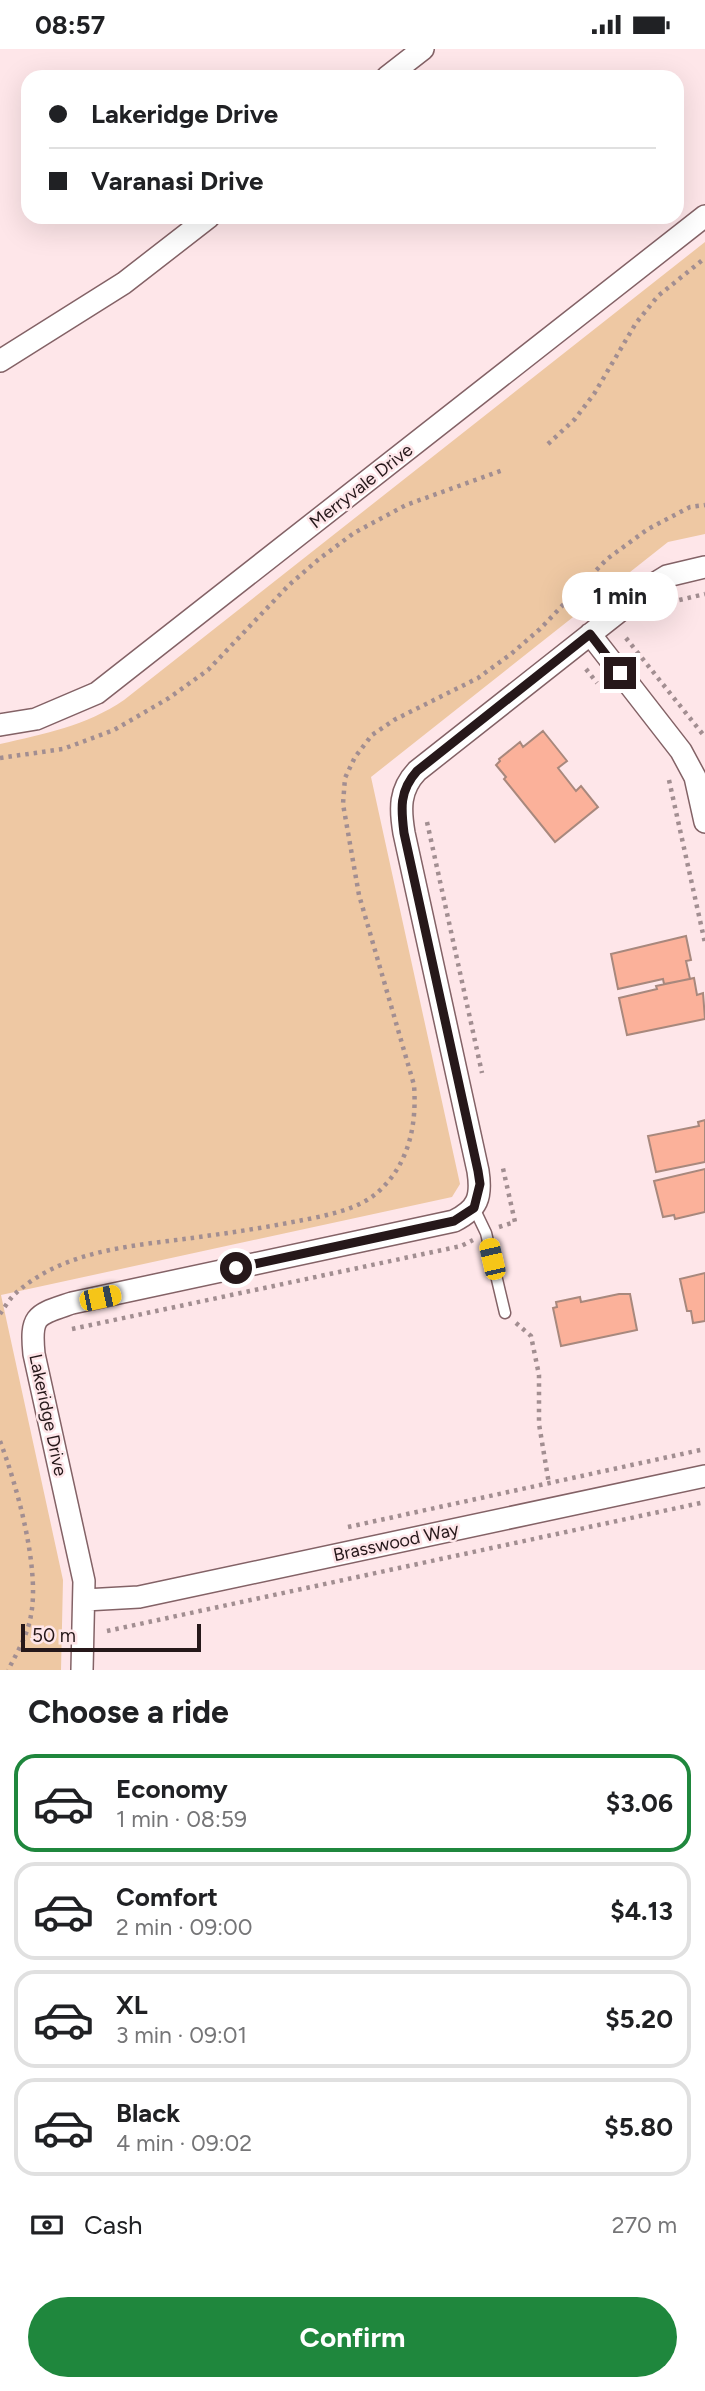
<!DOCTYPE html>
<meta charset="utf-8">
<style>
body{margin:0;font-family:Figtree,sans-serif;background:#f2f2f2;color:#202124;height:100vh;display:flex;flex-direction:column;font-size:26px;white-space:nowrap}
*{box-sizing:border-box;margin:0}
p{font-size:23px;color:#757577}
.icon{flex:none;width:38px;height:38px;fill:none;stroke:currentColor;stroke-width:2;stroke-linecap:round;stroke-linejoin:round}
.map{position:relative;height:1621px;overflow:hidden}
.sheet{display:flex;flex-direction:column;background:#fff;flex:1}
.sheet>*{flex:none}
.guide{position:absolute;left:21px;top:21px;width:663px;height:154px;border-radius:21px;box-shadow:0 7px 28px #0002;display:grid;align-content:center;height:154px;padding:0 28px;background:#fff}
.scale{position:absolute;left:21px;bottom:18px;width:180px;box-sizing:border-box;padding-left:7px;border:4px solid #26181a;border-top:0;font-size:19px;line-height:24px;white-space:nowrap;color:#26181a;-webkit-text-stroke:5px #fee6e9;paint-order:stroke}
.end{position:absolute;width:32px;height:32px;margin:-16px;border:9px solid #26181a;background:#fff;box-shadow:0 0 0 4px #fff}
.from{border-radius:50%}
.bubble{position:absolute;height:49px;border-radius:24px;background:#fff;box-shadow:0 7px 28px #0002;font-size:23px;font-weight:700;line-height:49px;text-align:center}
.car{position:absolute;width:21px;height:42px;margin:-21px -10px;border-radius:9px;box-shadow:0 0 5px 2px #0007;background:linear-gradient(#f5c518 24%,#345 0 40%,#f5c518 0 76%,#345 0 86%,#f5c518 0)}
.guide b{display:flex;align-items:center;gap:24px;height:66px;font-size:26px}
.guide b+b{border-top:2px solid #e0e0e0}
.guide i{width:18px;height:18px;background:#202124}
ul{padding:0;list-style:none}
li{display:flex;align-items:center;gap:21px;height:98px;margin:0 14px 10px;padding:0 14px;border:4px solid #e0e0e0;border-radius:21px}
li div{flex:1}
li b{display:block;font-size:26px}
li em{font-style:normal;font-weight:700}
li.active{border-color:#1f873d}
li>.icon{width:63px;height:63px;stroke-width:1.5}
h2{padding:0 28px;font-size:32px;line-height:84px}
.pay{display:flex;align-items:center;gap:18px;height:77px;padding:0 28px;font-size:26px}
.pay p{margin-inline-start:auto}
.primary-button{display:flex;gap:14px;margin-top:auto;padding:14px 28px}
.primary-button a{flex:1;height:80px;border-radius:42px;background:#1f873d;color:#fff;font-size:28px;font-weight:700;line-height:80px;text-align:center}
.status{display:flex;justify-content:space-between;align-items:center;height:49px;padding:0 35px;background:#fff;direction:ltr}
.status svg{height:19px;fill:currentColor}
.map>svg:first-child{display:block}
.green{fill:#eec8a3}
.building{fill:#fbb19a;stroke:#a8887d;stroke-width:2}
.lines{fill:none;stroke-linecap:round;stroke-linejoin:round}
.service-casing{stroke:#836266;stroke-width:13}
.minor-casing{stroke:#836266;stroke-width:24}
.path{stroke:#a28e91;stroke-width:4.5;stroke-dasharray:3.5 5;stroke-linecap:butt}
.service{stroke:#fff;stroke-width:10}
.minor{stroke:#fff;stroke-width:21}
.route{stroke:#26181a;stroke-width:9}
.labels{text-anchor:middle;dominant-baseline:central;stroke-width:5;stroke-linejoin:round;paint-order:stroke}
.street-label{font-size:18px;fill:#26181a;stroke:#fee6e9}
</style>
<div class="status"><b>08:57</b><svg viewBox="0 0 49 12"><path d="M0 12V9h3v3zM5 12V6h3v6zM10 12V3h3v9zM15 12V0h3v12zM26 1h20v11H26zM47 4h2v5h-2z"/></svg></div>
<div class="map">
<svg width="705" height="1621" viewBox="0 0 705 1621">
<rect width="100%" height="100%" fill="#fee6e9"/>
<path class="green" d="M 705,193 L 705,485 L 668,493 L 371,728 L 460,1135 L 452,1148 L 1,1246 L 63,1531 L 61,1621 L 0,1621 L 0,695 C 44,685 86,677 124,651 Z"/>
<path class="building" d="M 543,682 L 567,712 L 558,719 L 576,742 L 581,737 L 598,758 L 555,793 L 504,730 L 506,728 L 496,716 L 500,712 L 499,710 L 520,693 L 523,698 Z
M 686,887 L 691,911 L 686,912 L 690,930 L 664,935 L 663,930 L 618,940 L 611,905 Z
M 694,929 L 697,946 L 703,944 L 705,970 L 627,986 L 619,949 L 657,940 L 656,937 Z
M 705,1071 L 705,1113 L 656,1123 L 648,1087 L 699,1077 L 698,1073 Z
M 705,1120 L 705,1163 L 675,1170 L 674,1166 L 663,1168 L 654,1132 Z
M 705,1224 L 705,1272 L 693,1274 L 691,1262 L 687,1262 L 680,1230 Z
M 619,1245 L 630,1245 L 637,1281 L 561,1297 L 553,1259 L 557,1258 L 556,1253 L 580,1248 L 581,1253 Z"/>
<g class="lines">
<defs>
<path id="service" d="M 474,1159 L 486,1184 L 505,1264"/>
<path id="minor" d="M 387,28 L 423,0
M 0,312 L 124,234 L 209,168
M 590,585 L 681,702 L 695,728 L 705,773
M 0,676 L 36,670 L 97,644 L 705,167
M 85,1551 L 139,1548 L 705,1427
M 82,1621 L 84,1532 L 34,1305 C 30,1265 37,1266 72,1254 L 454,1172 C 478,1160 482,1148 478,1122 L 404,784 C 400,760 399,741 417,722 L 654,535 L 667,527 L 705,518"/>
</defs>
<use href="#service" class="service-casing"/>
<use href="#minor" class="minor-casing"/>
<path class="path" d="M 548,395 L 575,370 L 594,345 L 636,274 L 658,247 L 705,209
M 671,553 L 705,545
M 626,589 L 705,688
M 586,620 L 597,634
M 0,709 L 63,700 L 114,681 L 169,649 L 208,621 L 289,536 L 319,510 L 354,484 L 406,456 L 503,421
M 669,731 L 705,894
M 427,773 L 482,1024
M 499,1178 L 515,1173 L 502,1115
M 0,1265 C 5,1258 10,1249 16,1244 C 64,1201 132,1197 192,1189 C 228,1184 263,1179 298,1172 C 324,1167 358,1161 378,1143 C 409,1115 417,1076 414,1036 L 359,846 L 343,755 L 345,729 L 355,708 L 372,686 L 394,671 L 478,629 L 511,605 L 540,580 L 607,510 L 648,480 L 690,458 L 705,456
M 516,1274 L 531,1287 L 539,1326 L 539,1375 L 549,1435
M 72,1280 L 461,1197 L 473,1191
M 0,1392 C 17,1437 40,1519 31,1566 C 28,1585 17,1604 8,1621
M 348,1478 L 705,1400
M 107,1582 L 705,1453"/>
<use href="#service" class="service"/>
<use href="#minor" class="minor"/>
</g>
<g class="lines">
<path class="route" d="M 236,1219 L 454,1172 L 474,1159 L 480,1135 L 478,1122 L 404,784 C 401,760 399,742 417,722 L 590,585 L 620,624"/>
</g>
<g class="labels">
<g class="street-label">
<text transform="translate(361 437) rotate(-38)">Merryvale Drive</text>
<text transform="translate(48 1366) rotate(78)">Lakeridge Drive</text>
<text transform="translate(396 1493) rotate(-12)">Brasswood Way</text>
</g>
</g>
</svg>
<div class="scale">50 m</div>
<i class="end from" style="left:236px;top:1219px"></i>
<i class="end" style="left:620px;top:624px"></i>
<div class="bubble" style="left:562px;top:523px;width:116px">1 min</div>
<i class="car" style="left:492px;top:1210px;rotate:347deg"></i>
<i class="car" style="left:100px;top:1249px;rotate:78deg"></i>
<div class="guide">
<b><i class="from"></i>Lakeridge Drive</b>
<b><i></i>Varanasi Drive</b>
</div>
</div>
<section class="sheet">
<h2>Choose a ride</h2>
<ul>
<li class="active"><svg class="icon" aria-label="car" viewBox="0 0 24 24"><path d="M5 17H2v-5l4-1 3-4h7l3 4 3 1v5h-3M9 17h6M6 11h13"/><circle cx="7" cy="17" r="2"/><circle cx="17" cy="17" r="2"/></svg><div><b>Economy</b><p>1 min · 08:59</p></div><em>$3.06</em></li>
<li><svg class="icon" aria-label="car" viewBox="0 0 24 24"><path d="M5 17H2v-5l4-1 3-4h7l3 4 3 1v5h-3M9 17h6M6 11h13"/><circle cx="7" cy="17" r="2"/><circle cx="17" cy="17" r="2"/></svg><div><b>Comfort</b><p>2 min · 09:00</p></div><em>$4.13</em></li>
<li><svg class="icon" aria-label="car" viewBox="0 0 24 24"><path d="M5 17H2v-5l4-1 3-4h7l3 4 3 1v5h-3M9 17h6M6 11h13"/><circle cx="7" cy="17" r="2"/><circle cx="17" cy="17" r="2"/></svg><div><b>XL</b><p>3 min · 09:01</p></div><em>$5.20</em></li>
<li><svg class="icon" aria-label="car" viewBox="0 0 24 24"><path d="M5 17H2v-5l4-1 3-4h7l3 4 3 1v5h-3M9 17h6M6 11h13"/><circle cx="7" cy="17" r="2"/><circle cx="17" cy="17" r="2"/></svg><div><b>Black</b><p>4 min · 09:02</p></div><em>$5.80</em></li>
</ul>
<div class="pay"><svg class="icon" aria-label="cash" viewBox="0 0 24 24"><path d="M3 7h18v10H3z"/><circle cx="12" cy="12" r="2"/></svg>Cash<p>270 m</p></div>
<div class="primary-button"><a>Confirm</a></div>
</section>
